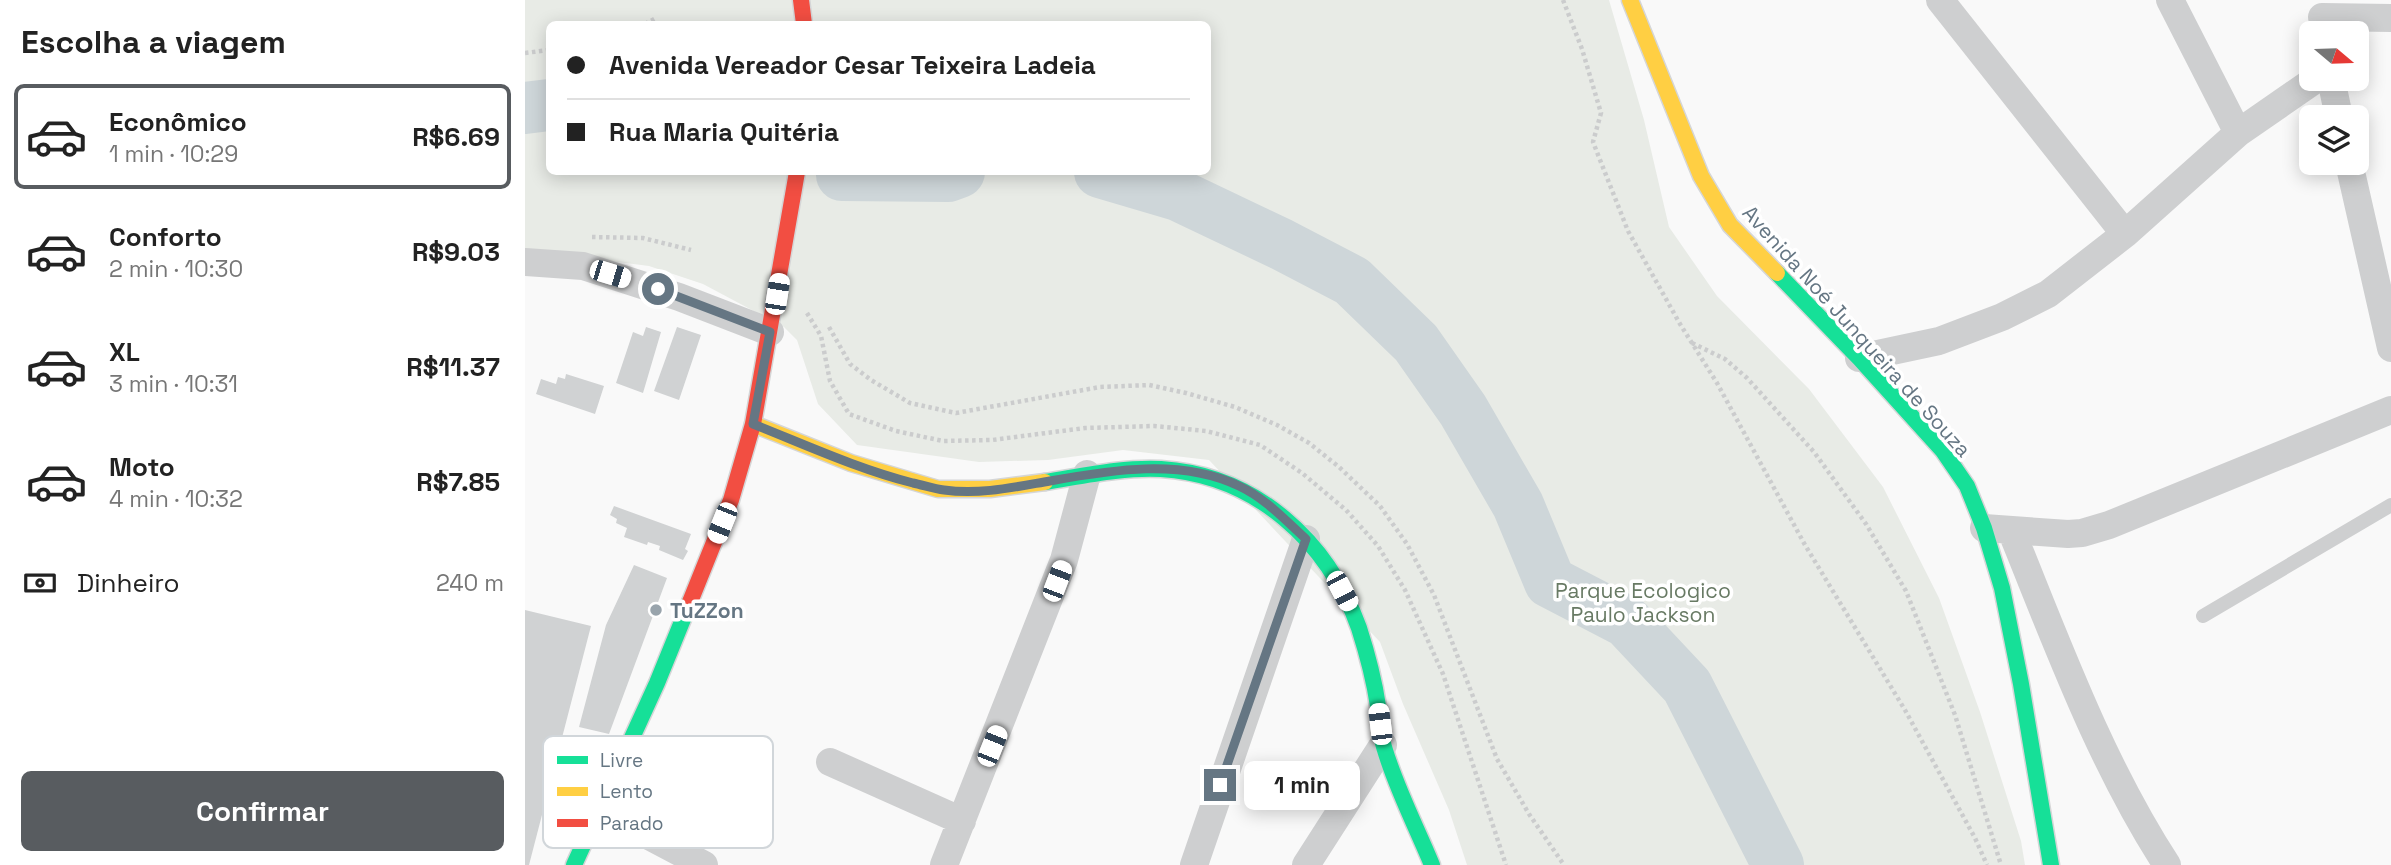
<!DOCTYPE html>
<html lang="pt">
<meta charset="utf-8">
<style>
body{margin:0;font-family:"Space Grotesk",sans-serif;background:#f2f2f2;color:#222;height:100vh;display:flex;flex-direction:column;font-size:26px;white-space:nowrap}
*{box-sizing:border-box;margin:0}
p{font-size:23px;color:#767676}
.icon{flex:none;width:38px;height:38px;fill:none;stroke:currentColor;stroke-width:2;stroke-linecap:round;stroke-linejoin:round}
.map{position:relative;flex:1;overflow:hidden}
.panel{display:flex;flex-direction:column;background:#fff;width:525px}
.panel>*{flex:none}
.banner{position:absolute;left:21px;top:21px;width:665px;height:154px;border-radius:10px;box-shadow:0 4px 18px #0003;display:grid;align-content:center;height:154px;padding:0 21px;background:#fff}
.needle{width:46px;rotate:109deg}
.tools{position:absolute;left:1774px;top:21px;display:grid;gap:14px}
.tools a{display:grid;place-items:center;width:70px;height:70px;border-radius:10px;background:#fff;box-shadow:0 4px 18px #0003;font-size:35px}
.end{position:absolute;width:32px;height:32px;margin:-16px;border:9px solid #657683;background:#fff;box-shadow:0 0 0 4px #fff}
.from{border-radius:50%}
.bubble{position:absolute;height:49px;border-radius:10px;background:#fff;box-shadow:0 4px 18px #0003;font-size:23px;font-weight:700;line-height:49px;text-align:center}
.car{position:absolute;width:21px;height:42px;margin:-21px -10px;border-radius:9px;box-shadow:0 0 5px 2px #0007;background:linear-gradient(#fff 24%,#345 0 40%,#fff 0 76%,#345 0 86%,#fff 0)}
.banner b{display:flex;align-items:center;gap:24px;height:66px;font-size:26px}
.banner b+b{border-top:2px solid #e0e0e0}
.banner i{width:18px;height:18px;background:#222}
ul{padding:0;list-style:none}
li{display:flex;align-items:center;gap:21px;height:105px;margin:0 14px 10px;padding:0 7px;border:4px solid transparent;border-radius:10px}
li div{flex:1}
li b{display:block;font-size:26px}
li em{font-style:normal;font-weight:700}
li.active{border-color:#585c60}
li>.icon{width:63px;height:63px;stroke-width:1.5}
h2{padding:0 21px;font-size:32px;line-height:84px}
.pay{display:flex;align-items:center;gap:18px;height:77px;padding:0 21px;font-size:26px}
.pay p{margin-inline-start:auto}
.action{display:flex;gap:14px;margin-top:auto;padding:14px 21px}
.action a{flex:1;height:80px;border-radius:10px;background:#585c60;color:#fff;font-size:28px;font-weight:700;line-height:80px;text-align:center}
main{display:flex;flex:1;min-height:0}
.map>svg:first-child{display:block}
.green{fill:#e8ebe6;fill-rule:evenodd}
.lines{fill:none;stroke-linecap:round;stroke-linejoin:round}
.river{stroke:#ced6d9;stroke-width:52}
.building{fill:#d0d2d3}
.fast-casing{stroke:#d5d6d7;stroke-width:19}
.slow-casing{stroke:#d5d6d7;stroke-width:19}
.jam-casing{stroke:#d5d6d7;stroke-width:19}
.path{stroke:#cbcccd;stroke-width:4.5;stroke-dasharray:3.5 3.5;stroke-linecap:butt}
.lane{stroke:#cecfd0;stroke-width:14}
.street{stroke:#cecfd0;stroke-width:28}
.fast{stroke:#16e098;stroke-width:16}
.slow{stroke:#ffcf43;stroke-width:16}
.jam{stroke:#f24e42;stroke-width:16}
.route{stroke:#657683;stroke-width:9}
.poi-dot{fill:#99a4ac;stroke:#fff;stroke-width:2.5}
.labels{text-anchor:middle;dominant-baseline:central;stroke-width:7;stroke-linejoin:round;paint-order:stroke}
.street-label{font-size:21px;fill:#657683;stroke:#fff}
.park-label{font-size:21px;fill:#687a64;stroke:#fff}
.poi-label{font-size:21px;font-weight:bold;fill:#657683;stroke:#fff;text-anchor:start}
.key{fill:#fff;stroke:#d1d6da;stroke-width:2}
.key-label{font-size:19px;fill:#657683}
</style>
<main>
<section class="panel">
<h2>Escolha a viagem</h2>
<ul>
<li class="active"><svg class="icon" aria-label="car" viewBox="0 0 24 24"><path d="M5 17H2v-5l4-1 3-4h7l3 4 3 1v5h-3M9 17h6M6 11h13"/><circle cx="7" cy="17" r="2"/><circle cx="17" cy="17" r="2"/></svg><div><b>Econômico</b><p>1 min · 10:29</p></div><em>R$6.69</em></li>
<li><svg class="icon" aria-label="car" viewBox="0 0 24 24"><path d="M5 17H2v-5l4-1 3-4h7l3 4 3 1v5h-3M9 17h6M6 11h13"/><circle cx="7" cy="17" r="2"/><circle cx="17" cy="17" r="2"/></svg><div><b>Conforto</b><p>2 min · 10:30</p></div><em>R$9.03</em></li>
<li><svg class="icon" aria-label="car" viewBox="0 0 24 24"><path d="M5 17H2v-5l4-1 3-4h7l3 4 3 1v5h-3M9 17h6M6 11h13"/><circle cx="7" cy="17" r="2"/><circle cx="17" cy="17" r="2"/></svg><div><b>XL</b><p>3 min · 10:31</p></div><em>R$11.37</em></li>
<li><svg class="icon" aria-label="car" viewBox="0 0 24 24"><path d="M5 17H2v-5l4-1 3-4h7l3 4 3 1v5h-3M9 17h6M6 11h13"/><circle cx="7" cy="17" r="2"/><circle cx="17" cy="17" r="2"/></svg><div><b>Moto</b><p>4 min · 10:32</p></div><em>R$7.85</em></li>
</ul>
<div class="pay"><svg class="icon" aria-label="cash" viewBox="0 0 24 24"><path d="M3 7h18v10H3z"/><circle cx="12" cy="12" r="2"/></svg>Dinheiro<p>240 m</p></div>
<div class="action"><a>Confirmar</a></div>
</section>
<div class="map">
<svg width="1866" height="865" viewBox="0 0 1866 865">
<rect width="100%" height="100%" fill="#f9f9f9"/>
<path class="green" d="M 0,0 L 1084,0 L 1119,120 L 1144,227 L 1192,296 L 1284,389 L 1358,487 L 1414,598 L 1455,712 L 1496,841 L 1500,865 L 942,865 L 924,810 L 878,704 L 855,642 L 684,460 L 598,450 L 523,460 L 454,462 L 332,445 L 293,404 L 272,340 L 259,327 L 178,284 L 124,266 L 0,250 ZM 24,24 L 682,24 L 682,172 L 24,172 Z"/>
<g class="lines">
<path class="river" d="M 0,108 L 24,105
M 575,172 L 653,195 L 756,244 L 827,281 L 891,343 L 938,410 L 993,505 L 1025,582 L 1102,622 L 1162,686 L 1253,865
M 317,175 L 423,176 L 434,172"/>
</g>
<path class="building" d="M 121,327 L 136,332 L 118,393 L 91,383 L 108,332 L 118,336 Z
M 152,327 L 176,335 L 154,400 L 129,391 Z
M 41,374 L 79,386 L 70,414 L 11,394 L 16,379 L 31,384 L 33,377 L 40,379 Z
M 89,506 L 166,534 L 160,549 L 163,551 L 158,560 L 134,550 L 135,546 L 123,542 L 122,545 L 99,537 L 102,528 L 91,523 L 92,519 L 85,515 Z
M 109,565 L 142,578 L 84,734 L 54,727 L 81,625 Z
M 0,610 L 66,626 L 4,865 L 0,865 Z"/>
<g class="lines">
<defs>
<path id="fast" d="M 1252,273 L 1334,358 L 1418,451 L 1442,486 L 1459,528 L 1477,588 L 1496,684 L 1526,865
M 520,482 C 558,476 598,467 636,469 C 731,475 803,541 834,628 C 842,653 849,679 853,706 C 855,719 855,734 859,747 C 871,788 891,826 907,865
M 49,865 L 132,683 L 165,602"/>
<path id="slow" d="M 1105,0 L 1176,176 L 1205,225 L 1252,273
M 228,424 L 326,463 L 413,489 L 465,489 L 520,482"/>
<path id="jam" d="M 276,0 L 279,24
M 165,602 L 206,500 L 228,424 L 272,172"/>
</defs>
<use href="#fast" class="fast-casing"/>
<use href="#slow" class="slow-casing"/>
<use href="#jam" class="jam-casing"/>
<path class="path" d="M 1038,0 L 1057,49 L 1076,113 L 1068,142 L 1103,231 L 1155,324 L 1192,383 L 1280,545 L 1380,710 L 1450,838 L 1462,865
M 120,24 L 131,18
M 0,53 L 24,50
M 67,237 L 118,238 L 166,250
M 282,313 L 296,336 L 305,381 L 324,414 L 371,431 L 418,441 L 467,440 L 560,428 L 629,426 L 681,431 L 735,445 L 777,473 L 821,510 L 853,546 L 880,590 L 918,674 L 981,865
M 304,327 L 325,364 L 346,380 L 385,403 L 431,413 L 575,387 L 624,385 L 661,393 L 710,407 L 752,425 L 784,443 L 814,467 L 855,506 L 882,544 L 909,595 L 972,759 L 1004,814 L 1039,865
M 1167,343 L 1200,359 L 1222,378 L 1289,452 L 1341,524 L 1381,591 L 1430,715 L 1476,865"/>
<path class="lane" d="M 1678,616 L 1866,505"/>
<path class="street" d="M 1415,0 L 1600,234
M 1645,0 L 1713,133
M 1797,17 L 1866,18
M 1806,79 L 1814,117
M 1824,163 L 1866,348
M 0,262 L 58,266 L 154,297 L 245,332
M 1334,358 L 1414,341 L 1477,317 L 1523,294 L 1600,234 L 1713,133 L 1791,79
M 1459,528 L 1543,534 L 1557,533 L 1584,525 L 1866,410
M 1486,530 C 1532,643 1575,762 1642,865
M 305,762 L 437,821
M 75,810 L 179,865
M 419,865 L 539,560 L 562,474
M 669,865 L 781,539
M 781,865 L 858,745"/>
<use href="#fast" class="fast"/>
<use href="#slow" class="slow"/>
<use href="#jam" class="jam"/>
</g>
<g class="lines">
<path class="route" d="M 133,289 L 245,332 L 228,424 C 281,445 333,469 388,483 C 398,485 409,489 419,490 C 455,495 490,487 525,481 C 586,470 656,458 714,486 C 740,498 760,520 781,539 L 695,785"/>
</g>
<circle class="poi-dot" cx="131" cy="610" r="7"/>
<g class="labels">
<g class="street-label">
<text transform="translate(1332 331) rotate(48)">Avenida Noé Junqueira de Souza</text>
</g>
<g class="park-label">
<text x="1118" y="590">Parque Ecologico<tspan x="1118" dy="24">Paulo Jackson</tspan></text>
</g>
<g class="poi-label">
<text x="145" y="610">TuZZon</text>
</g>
</g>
<rect x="18" y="736" width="230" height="112" rx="10" class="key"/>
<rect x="32" y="756" width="31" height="8" fill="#16e098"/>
<rect x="32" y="787" width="31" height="9" fill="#ffcf43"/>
<rect x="32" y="819" width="31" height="8" fill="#f24e42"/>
<g class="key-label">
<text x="75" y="767">Livre</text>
<text x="75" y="798">Lento</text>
<text x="75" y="830">Parado</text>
</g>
</svg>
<div class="tools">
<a><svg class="needle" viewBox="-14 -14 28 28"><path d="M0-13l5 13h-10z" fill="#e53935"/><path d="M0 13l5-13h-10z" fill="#767676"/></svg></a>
<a><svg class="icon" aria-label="layers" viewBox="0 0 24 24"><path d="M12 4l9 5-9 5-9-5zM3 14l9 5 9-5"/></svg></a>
</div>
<i class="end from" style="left:133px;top:289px"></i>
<i class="end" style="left:695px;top:785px"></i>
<div class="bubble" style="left:719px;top:761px;width:116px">1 min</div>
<i class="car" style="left:85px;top:274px;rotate:107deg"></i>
<i class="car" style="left:252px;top:294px;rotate:9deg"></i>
<i class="car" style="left:197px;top:523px;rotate:202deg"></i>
<i class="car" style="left:532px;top:581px;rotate:21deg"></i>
<i class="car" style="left:817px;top:591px;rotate:152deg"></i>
<i class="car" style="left:855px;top:724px;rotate:353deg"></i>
<i class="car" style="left:467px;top:746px;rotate:22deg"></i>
<div class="banner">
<b><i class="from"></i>Avenida Vereador Cesar Teixeira Ladeia</b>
<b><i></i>Rua Maria Quitéria</b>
</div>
</div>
</main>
